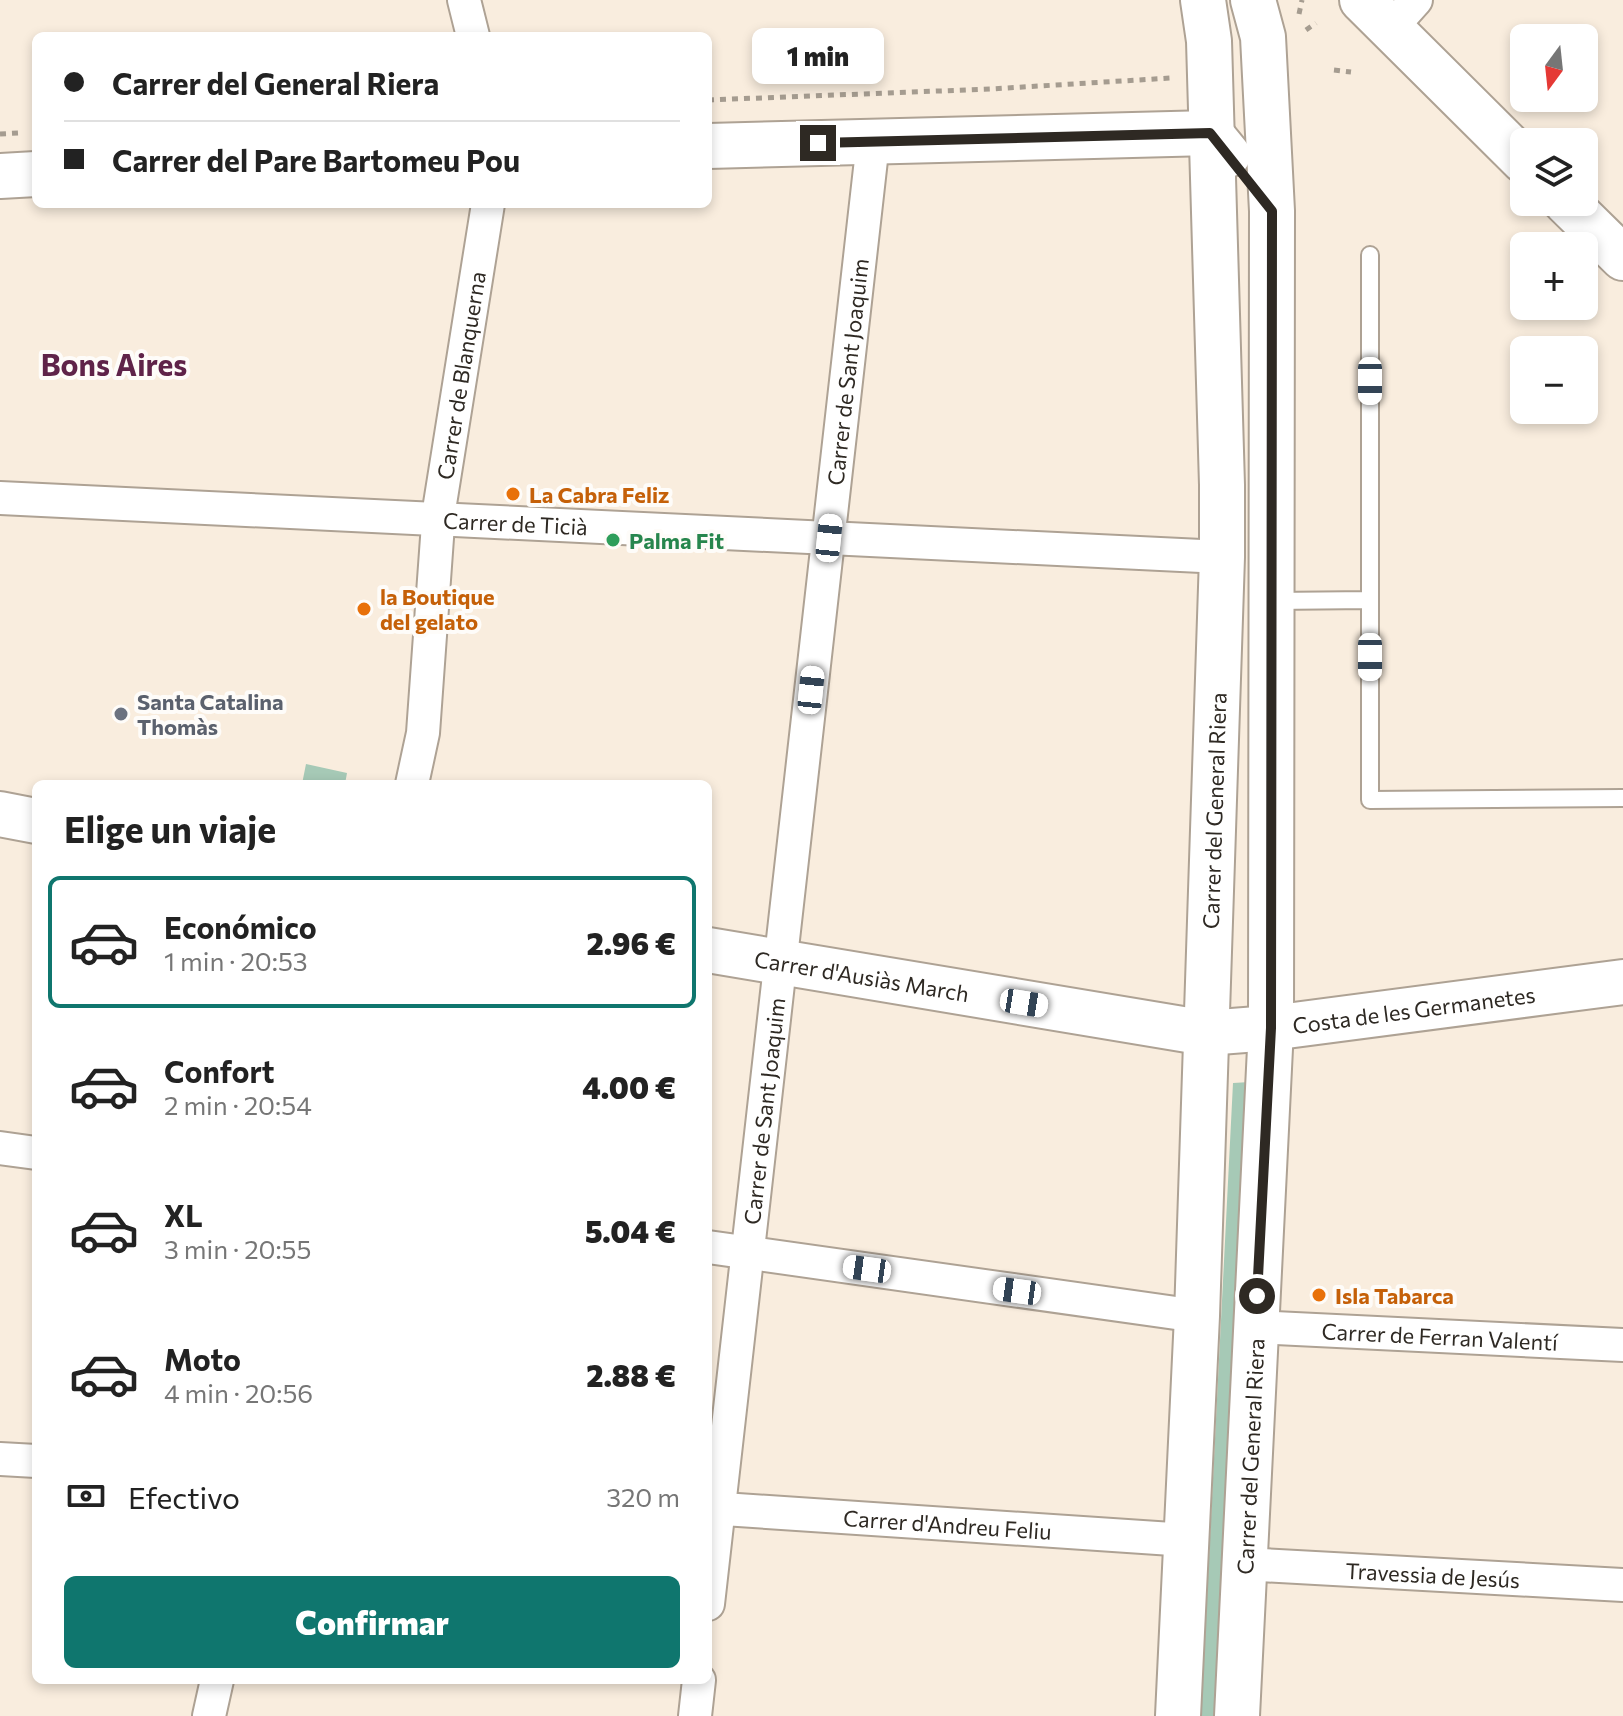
<!DOCTYPE html>
<html lang="es">
<meta charset="utf-8">
<style>
body{margin:0;font-family:Commissioner,sans-serif;background:#f6f6f6;color:#222;height:100vh;display:flex;flex-direction:column;font-size:30px;white-space:nowrap}
*{box-sizing:border-box;margin:0}
p{font-size:26px;color:#767676}
.icon{flex:none;width:44px;height:44px;fill:none;stroke:currentColor;stroke-width:2;stroke-linecap:round;stroke-linejoin:round}
.map{position:relative;flex:1;overflow:hidden}
.panel{position:absolute;left:32px;top:780px;width:680px;height:904px;display:flex;flex-direction:column;background:#fff;border-radius:12px;box-shadow:0 4px 12px #0003}
.panel>*{flex:none}
.hud{position:absolute;left:32px;top:32px;width:680px;height:176px;border-radius:12px;box-shadow:0 4px 12px #0003;display:grid;align-content:center;height:176px;padding:0 32px;background:#fff}
.needle{width:52px;rotate:195deg}
.tools{position:absolute;left:1510px;top:24px;display:grid;gap:16px}
.tools a{display:grid;place-items:center;width:88px;height:88px;border-radius:12px;background:#fff;box-shadow:0 4px 12px #0003;font-size:40px}
.end{position:absolute;width:36px;height:36px;margin:-18px;border:10px solid #2e2923;background:#fff;box-shadow:0 0 0 4px #fff}
.from{border-radius:50%}
.bubble{position:absolute;height:56px;border-radius:12px;background:#fff;box-shadow:0 4px 12px #0003;font-size:26px;font-weight:800;line-height:56px;text-align:center}
.car{position:absolute;width:24px;height:48px;margin:-24px -12px;border-radius:10px;box-shadow:0 0 6px 2px #0007;background:linear-gradient(#fff 24%,#345 0 40%,#fff 0 76%,#345 0 86%,#fff 0)}
.hud b{display:flex;align-items:center;gap:28px;height:76px;font-size:30px}
.hud b+b{border-top:2px solid #e0e0e0}
.hud i{width:20px;height:20px;background:#222}
ul{padding:0;list-style:none}
li{display:flex;align-items:center;gap:24px;height:132px;margin:0 16px 12px;padding:0 16px;border:4px solid transparent;border-radius:12px}
li div{flex:1}
li b{display:block;font-size:30px}
li em{font-style:normal;font-weight:800}
li.active{border-color:#0f766e}
li>.icon{width:72px;height:72px;stroke-width:1.5}
h2{padding:0 32px;font-size:36px;line-height:96px}
.pay{display:flex;align-items:center;gap:20px;height:88px;padding:0 32px;font-size:30px}
.pay p{margin-inline-start:auto}
.cta{display:flex;gap:16px;margin-top:auto;padding:16px 32px}
.cta a{flex:1;height:92px;border-radius:12px;background:#0f766e;color:#fff;font-size:32px;font-weight:800;line-height:92px;text-align:center}
.map>svg:first-child{display:block}
.green{fill:#a6c9b6}
.lines{fill:none;stroke-linecap:round;stroke-linejoin:round}
.lane-casing{stroke:#aea294;stroke-width:20}
.street-casing{stroke:#aea294;stroke-width:36}
.secondary-casing{stroke:#aea294;stroke-width:48}
.path{stroke:#a59c90;stroke-width:5;stroke-dasharray:6 6;stroke-linecap:butt}
.lane{stroke:#fff;stroke-width:16}
.street{stroke:#fff;stroke-width:32}
.secondary{stroke:#fff;stroke-width:44}
.route{stroke:#2e2923;stroke-width:10}
.food-dot{fill:#e8710a;stroke:#fefcf9;stroke-width:3}
.leisure-dot{fill:#2e9e5b;stroke:#fefcf9;stroke-width:3}
.worship-dot{fill:#6b7280;stroke:#fefcf9;stroke-width:3}
.labels{text-anchor:middle;dominant-baseline:central;stroke-width:8;stroke-linejoin:round;paint-order:stroke}
.street-label{font-size:22px;fill:#2e2923;stroke:#fefcf9}
.food-label{font-size:22px;font-weight:bold;fill:#c56008;stroke:#fefcf9;text-anchor:start}
.leisure-label{font-size:22px;font-weight:bold;fill:#27864d;stroke:#fefcf9;text-anchor:start}
.worship-label{font-size:22px;font-weight:bold;fill:#5b616d;stroke:#fefcf9;text-anchor:start}
.district-label{font-size:30px;font-weight:bold;fill:#5f2349;stroke:#fefcf9}
</style>
<div class="map">
<svg width="1623" height="1716" viewBox="0 0 1623 1716">
<rect width="100%" height="100%" fill="#f9edde"/>
<path class="green" d="M 306,764 L 347,773 L 345,784 L 302,784 Z
M 1250,1082 L 1222,1716 L 1201,1716 L 1233,1083 Z"/>
<g class="lines">
<defs>
<path id="lane" d="M 1370,600 L 1370,255
M 1272,601 L 1370,600 L 1370,800 L 1623,798"/>
<g id="street">
<path d="M 464,0 L 473,36"/>
<path d="M 1390,29 L 1416,0"/>
<path id="s1" d="M 0,498 L 1222,557"/>
<path id="s2" d="M 412,784 L 423,733 L 439,510 L 488,204"/>
<path d="M 0,1148 L 36,1153"/>
<path d="M 708,1247 L 1197,1316"/>
<path id="s3" d="M 1256,1327 L 1623,1345"/>
<path d="M 0,1459 L 36,1461"/>
<path id="s4" d="M 708,1508 L 1187,1540"/>
<path id="s5" d="M 1243,1564 L 1623,1585"/>
<path id="s6" d="M 708,1604 L 873,142"/>
<path d="M 209,1716 L 217,1680"/>
<path d="M 695,1716 L 699,1680"/>
</g>
<g id="secondary">
<path d="M 1362,0 L 1524,161"/>
<path d="M 708,146 L 1210,133 L 1228,155"/>
<path d="M 0,176 L 36,174"/>
<path d="M 1566,202 L 1623,258"/>
<path d="M 0,814 L 36,821"/>
<path id="s7" d="M 708,950 L 1206,1033 L 1271,1028 L 1623,982"/>
<path id="s8" d="M 1178,1716 L 1197,1316 L 1222,557 L 1222,485 L 1209,41 L 1203,0"/>
<path id="s9" d="M 1237,1716 L 1271,1028 L 1272,211 L 1263,37 L 1253,0"/>
</g>
</defs>
<use href="#lane" class="lane-casing"/>
<use href="#street" class="street-casing"/>
<use href="#secondary" class="secondary-casing"/>
<path class="path" d="M 1299,14 L 1302,0
M 1306,30 L 1316,23
M 1334,70 L 1351,72
M 708,100 L 990,89 L 1171,78
M 0,134 L 19,133"/>
<use href="#lane" class="lane"/>
<use href="#street" class="street"/>
<use href="#secondary" class="secondary"/>
</g>
<g class="lines">
<path class="route" d="M 818,143 L 1210,133 L 1272,211 L 1271,1028 L 1257,1296"/>
</g>
<g class="food-dot">
<circle cx="513" cy="494" r="8"/>
<circle cx="364" cy="609" r="8"/>
<circle cx="1319" cy="1295" r="8"/>
</g>
<circle class="leisure-dot" cx="613" cy="540" r="8"/>
<circle class="worship-dot" cx="121" cy="714" r="8"/>
<g class="labels">
<g class="street-label">
<text stroke="none"><textPath href="#s6" startOffset="1240">Carrer de Sant Joaquim</textPath></text>
<text stroke="none"><textPath href="#s2" startOffset="412">Carrer de Blanquerna</textPath></text>
<text stroke="none"><textPath href="#s1" startOffset="516">Carrer de Ticià</textPath></text>
<text stroke="none"><textPath href="#s8" startOffset="906">Carrer del General Riera</textPath></text>
<text stroke="none"><textPath href="#s7" startOffset="156">Carrer d'Ausiàs March</textPath></text>
<text stroke="none"><textPath href="#s7" startOffset="714">Costa de les Germanetes</textPath></text>
<text stroke="none"><textPath href="#s6" startOffset="496">Carrer de Sant Joaquim</textPath></text>
<text stroke="none"><textPath href="#s3" startOffset="184">Carrer de Ferran Valentí</textPath></text>
<text stroke="none"><textPath href="#s9" startOffset="260">Carrer del General Riera</textPath></text>
<text stroke="none"><textPath href="#s4" startOffset="240">Carrer d'Andreu Feliu</textPath></text>
<text stroke="none"><textPath href="#s5" startOffset="190">Travessia de Jesús</textPath></text>
</g>
<g class="food-label">
<text x="529" y="494">La Cabra Feliz</text>
<text x="380" y="596">la Boutique<tspan x="380" dy="25">del gelato</tspan></text>
<text x="1335" y="1295">Isla Tabarca</text>
</g>
<g class="leisure-label">
<text x="629" y="540">Palma Fit</text>
</g>
<g class="worship-label">
<text x="137" y="701">Santa Catalina<tspan x="137" dy="25">Thomàs</tspan></text>
</g>
<g class="district-label">
<text x="114" y="363">Bons Aires</text>
</g>
</g>
</svg>
<div class="tools">
<a><svg class="needle" viewBox="-14 -14 28 28"><path d="M0-13l5 13h-10z" fill="#e53935"/><path d="M0 13l5-13h-10z" fill="#767676"/></svg></a>
<a><svg class="icon" aria-label="layers" viewBox="0 0 24 24"><path d="M12 4l9 5-9 5-9-5zM3 14l9 5 9-5"/></svg></a>
<a>+</a>
<a>−</a>
</div>
<i class="end from" style="left:1257px;top:1296px"></i>
<i class="end" style="left:818px;top:143px"></i>
<div class="bubble" style="left:752px;top:28px;width:132px">1 min</div>
<i class="car" style="left:1370px;top:381px;rotate:180deg"></i>
<i class="car" style="left:829px;top:538px;rotate:6deg"></i>
<i class="car" style="left:1370px;top:657px;rotate:180deg"></i>
<i class="car" style="left:811px;top:690px;rotate:6deg"></i>
<i class="car" style="left:1024px;top:1003px;rotate:99deg"></i>
<i class="car" style="left:867px;top:1269px;rotate:278deg"></i>
<i class="car" style="left:1017px;top:1291px;rotate:278deg"></i>
<div class="hud">
<b><i class="from"></i>Carrer del General Riera</b>
<b><i></i>Carrer del Pare Bartomeu Pou</b>
</div>
<section class="panel">
<h2>Elige un viaje</h2>
<ul>
<li class="active"><svg class="icon" aria-label="car" viewBox="0 0 24 24"><path d="M5 17H2v-5l4-1 3-4h7l3 4 3 1v5h-3M9 17h6M6 11h13"/><circle cx="7" cy="17" r="2"/><circle cx="17" cy="17" r="2"/></svg><div><b>Económico</b><p>1 min · 20:53</p></div><em>2.96 €</em></li>
<li><svg class="icon" aria-label="car" viewBox="0 0 24 24"><path d="M5 17H2v-5l4-1 3-4h7l3 4 3 1v5h-3M9 17h6M6 11h13"/><circle cx="7" cy="17" r="2"/><circle cx="17" cy="17" r="2"/></svg><div><b>Confort</b><p>2 min · 20:54</p></div><em>4.00 €</em></li>
<li><svg class="icon" aria-label="car" viewBox="0 0 24 24"><path d="M5 17H2v-5l4-1 3-4h7l3 4 3 1v5h-3M9 17h6M6 11h13"/><circle cx="7" cy="17" r="2"/><circle cx="17" cy="17" r="2"/></svg><div><b>XL</b><p>3 min · 20:55</p></div><em>5.04 €</em></li>
<li><svg class="icon" aria-label="car" viewBox="0 0 24 24"><path d="M5 17H2v-5l4-1 3-4h7l3 4 3 1v5h-3M9 17h6M6 11h13"/><circle cx="7" cy="17" r="2"/><circle cx="17" cy="17" r="2"/></svg><div><b>Moto</b><p>4 min · 20:56</p></div><em>2.88 €</em></li>
</ul>
<div class="pay"><svg class="icon" aria-label="cash" viewBox="0 0 24 24"><path d="M3 7h18v10H3z"/><circle cx="12" cy="12" r="2"/></svg>Efectivo<p>320 m</p></div>
<div class="cta"><a>Confirmar</a></div>
</section>
</div>
